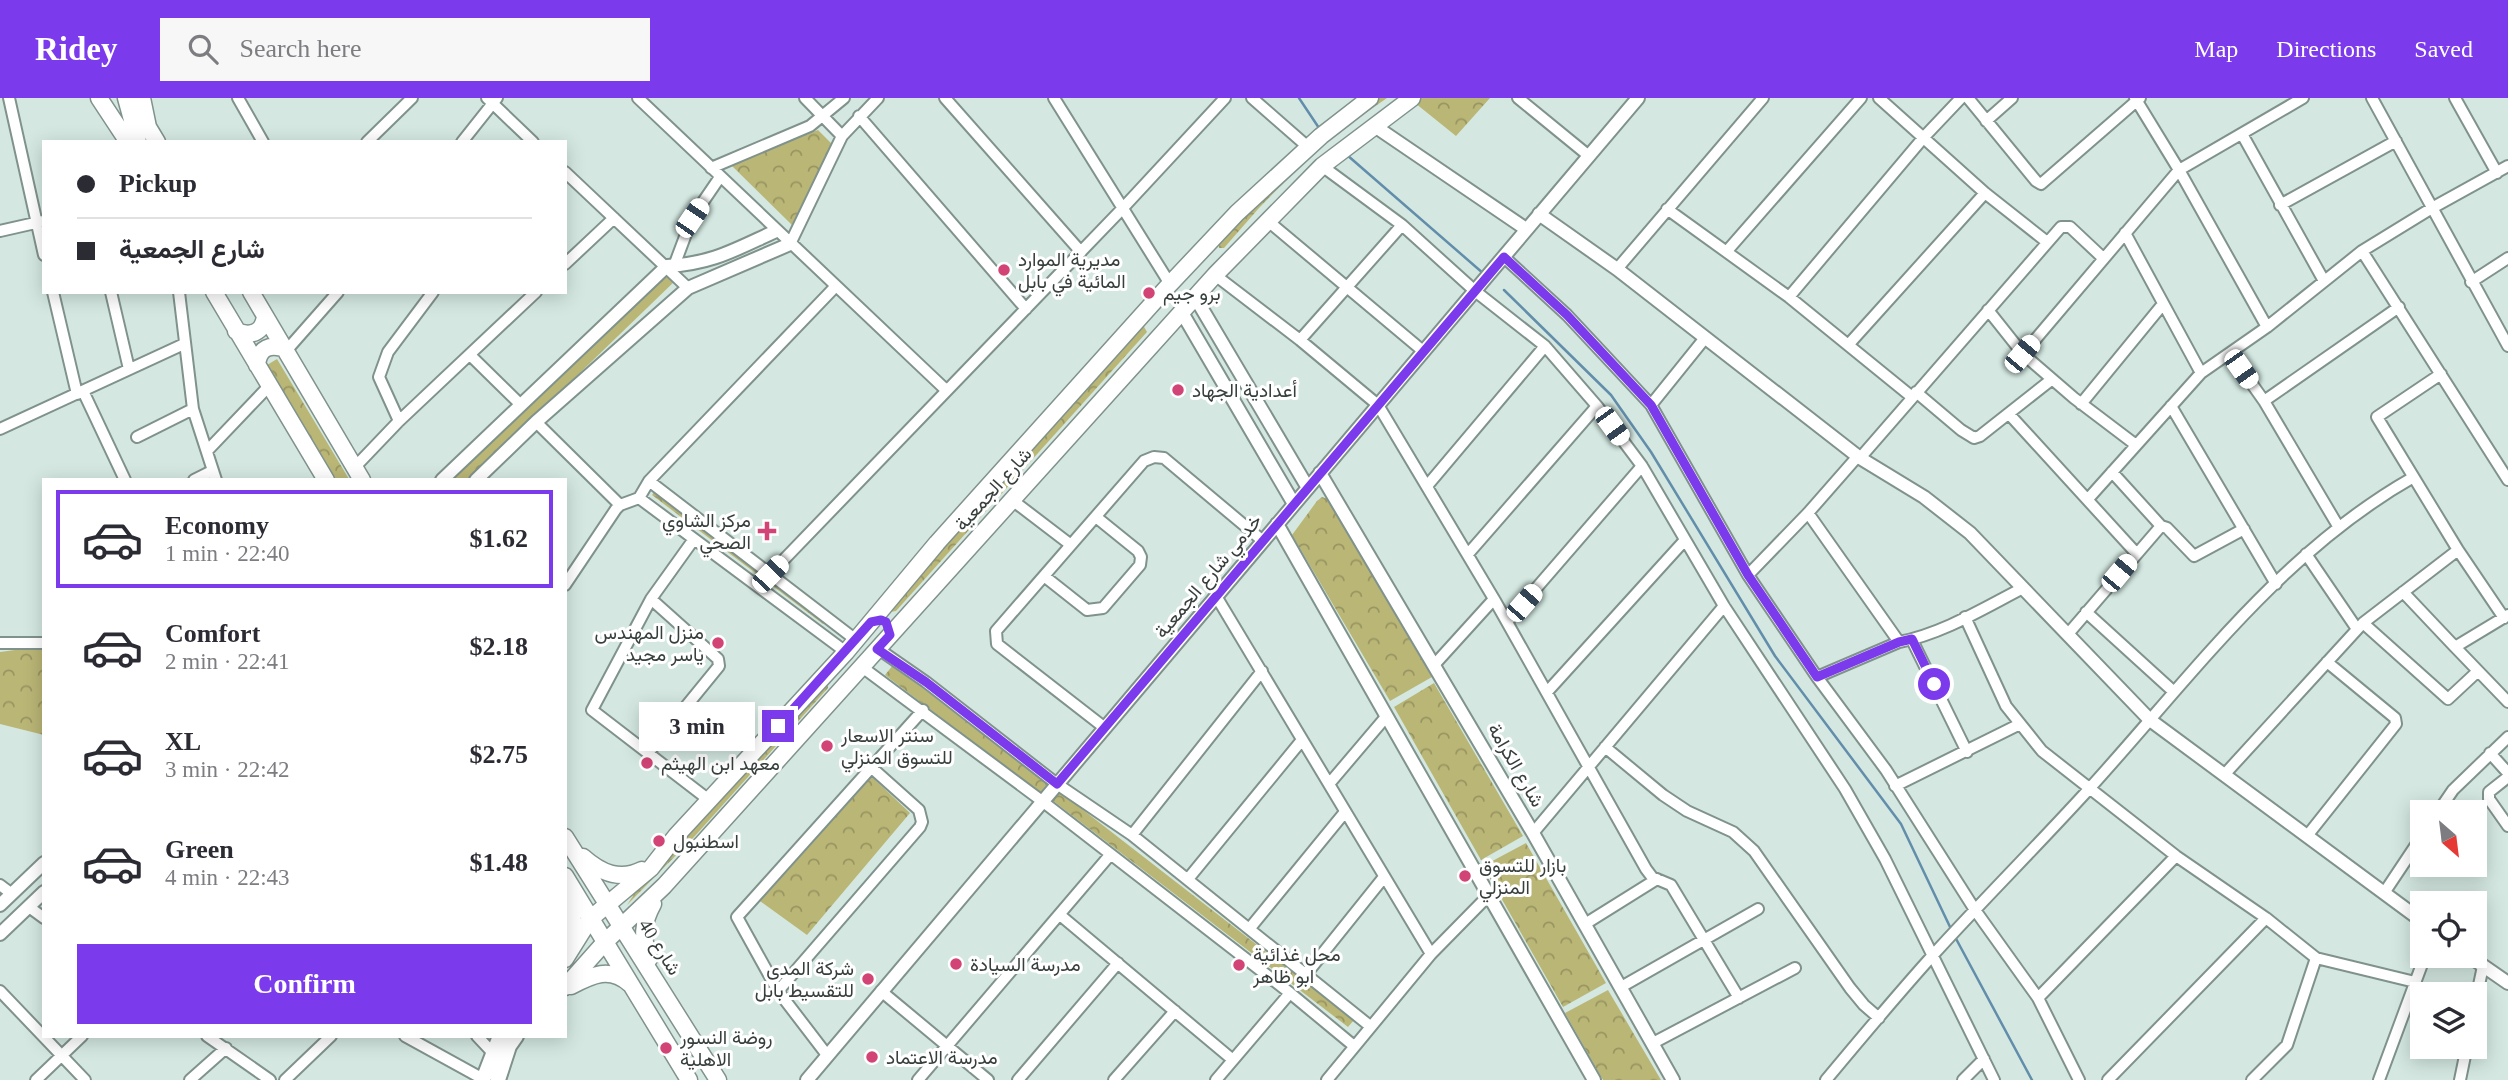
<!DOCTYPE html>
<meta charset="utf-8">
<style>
body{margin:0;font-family:"Times New Roman",Vazirmatn,serif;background:#f7f7f7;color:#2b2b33;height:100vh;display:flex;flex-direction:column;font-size:26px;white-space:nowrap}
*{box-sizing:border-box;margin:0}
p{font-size:23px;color:#7c7c81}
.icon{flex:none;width:38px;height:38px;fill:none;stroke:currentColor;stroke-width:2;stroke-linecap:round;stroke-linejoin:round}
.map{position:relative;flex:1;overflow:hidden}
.drawer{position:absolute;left:42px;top:380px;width:525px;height:560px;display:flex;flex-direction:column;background:#fff;border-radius:0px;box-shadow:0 4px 18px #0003}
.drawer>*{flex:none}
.banner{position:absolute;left:42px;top:42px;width:525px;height:154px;border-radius:0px;box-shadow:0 4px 18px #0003;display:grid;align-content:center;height:154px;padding:0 35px;background:#fff}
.needle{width:46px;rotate:152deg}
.tools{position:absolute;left:2410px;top:702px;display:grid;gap:14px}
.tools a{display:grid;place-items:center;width:77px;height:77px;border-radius:0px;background:#fff;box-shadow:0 4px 18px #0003;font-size:35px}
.end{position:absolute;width:32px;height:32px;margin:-16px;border:9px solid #7c3aed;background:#fff;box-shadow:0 0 0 4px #fff}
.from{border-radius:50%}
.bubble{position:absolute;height:49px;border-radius:0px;background:#fff;box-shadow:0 4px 18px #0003;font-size:23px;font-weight:700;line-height:49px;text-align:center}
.car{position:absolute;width:21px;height:42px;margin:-21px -10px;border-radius:9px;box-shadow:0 0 5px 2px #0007;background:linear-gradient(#fff 24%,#345 0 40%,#fff 0 76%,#345 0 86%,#fff 0)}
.banner b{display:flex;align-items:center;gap:24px;height:66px;font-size:26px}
.banner b+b{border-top:2px solid #e1e1e2}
.banner i{width:18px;height:18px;background:#2b2b33}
ul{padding:12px 0 0;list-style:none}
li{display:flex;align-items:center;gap:21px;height:98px;margin:0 14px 10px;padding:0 21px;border:4px solid transparent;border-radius:0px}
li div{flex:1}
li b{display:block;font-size:26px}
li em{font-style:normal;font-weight:700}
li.current{border-color:#7c3aed}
li>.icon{width:63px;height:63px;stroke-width:1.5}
.cta{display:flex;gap:14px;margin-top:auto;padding:14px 35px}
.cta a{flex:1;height:80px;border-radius:0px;background:#7c3aed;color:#fff;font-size:28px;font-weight:700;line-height:80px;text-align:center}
header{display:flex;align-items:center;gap:42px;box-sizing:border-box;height:98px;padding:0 35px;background:#7c3aed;color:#fff}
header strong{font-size:33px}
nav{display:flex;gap:38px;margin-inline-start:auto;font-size:24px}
.search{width:490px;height:63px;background:#f7f7f7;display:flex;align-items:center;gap:18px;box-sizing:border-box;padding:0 24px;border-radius:0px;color:#7c7c81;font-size:26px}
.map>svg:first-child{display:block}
.park{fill:url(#park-crowns)}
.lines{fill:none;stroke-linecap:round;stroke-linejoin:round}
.stream{stroke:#628dab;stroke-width:2.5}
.minor-casing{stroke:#80928c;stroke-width:14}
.tertiary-casing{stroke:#80928c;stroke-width:16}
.secondary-casing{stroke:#80928c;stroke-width:18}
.primary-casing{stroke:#80928c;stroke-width:19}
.minor{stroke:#fff;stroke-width:10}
.tertiary{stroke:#fff;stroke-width:12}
.secondary{stroke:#fff;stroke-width:14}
.primary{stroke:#fff;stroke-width:16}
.route{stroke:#7c3aed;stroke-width:9}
.poi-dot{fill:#d14475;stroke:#fff;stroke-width:2.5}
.labels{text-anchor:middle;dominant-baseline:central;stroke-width:6;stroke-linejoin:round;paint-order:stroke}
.poi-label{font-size:19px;fill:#373f3c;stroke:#fff;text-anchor:start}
.street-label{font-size:19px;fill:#373f3c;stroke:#fff}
</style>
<header>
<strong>Ridey</strong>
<div class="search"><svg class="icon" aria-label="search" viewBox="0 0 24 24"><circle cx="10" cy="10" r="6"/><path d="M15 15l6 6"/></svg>Search here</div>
<nav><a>Map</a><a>Directions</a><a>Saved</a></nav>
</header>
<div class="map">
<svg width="2508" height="982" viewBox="0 0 2508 982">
<defs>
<pattern id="park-crowns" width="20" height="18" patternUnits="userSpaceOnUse" patternTransform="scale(1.75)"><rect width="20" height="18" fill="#bab676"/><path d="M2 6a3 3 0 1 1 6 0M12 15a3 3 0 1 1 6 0" fill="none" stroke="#989562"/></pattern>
</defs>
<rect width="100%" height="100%" fill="#d4e8e1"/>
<path class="park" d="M 1376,0 L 1387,0 L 1324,44 L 1259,110 L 1224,150 L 1219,150 L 1219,143 L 1261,98 L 1315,44 Z
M 1420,0 L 1490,0 L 1456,38 L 1415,5 Z
M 818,32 L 833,47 L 792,127 L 731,67 Z
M 666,174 L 676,182 L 470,381 L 452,382 Z
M 1143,227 L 1147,234 L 896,513 L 890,514 L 887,508 Z
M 277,261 L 349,381 L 336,381 L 267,267 Z
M 657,390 L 829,519 L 823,526 L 652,397 Z
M 1322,399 L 1328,401 L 1432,579 L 1390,603 L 1292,437 L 1317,403 Z
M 44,548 L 44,637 L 0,626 L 0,554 Z
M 893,567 L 1047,686 L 1040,695 L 885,577 Z
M 825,582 L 828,585 L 828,590 L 694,739 L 627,807 L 651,770 Z
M 1434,585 L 1523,738 L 1481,762 L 1394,609 Z
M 870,677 L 910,715 L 807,837 L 757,801 Z
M 1060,694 L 1354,922 L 1348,929 L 1052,702 Z
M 1526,745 L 1606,885 L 1563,909 L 1483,768 Z
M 1608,892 L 1661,982 L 1603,982 L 1565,915 Z"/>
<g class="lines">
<path class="stream" d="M 1299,0 L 1319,30
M 1347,57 L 1484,176
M 1504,192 L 1611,297 L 1651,354 L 1775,558 L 1901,726 L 1951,831
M 1954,837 L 2032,982"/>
<defs>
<path id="minor" d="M 9,0 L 44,157
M 238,0 L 263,44
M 487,0 L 533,44
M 638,0 L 946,292
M 805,0 L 842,38
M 945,0 L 1081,154
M 1054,0 L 1170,186
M 1252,0 L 1308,49
M 1518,0 L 1589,58
M 1879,0 L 1985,95 L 2047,144
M 1968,0 L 2036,83 L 2041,86 L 2140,0
M 2135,0 L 2179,72 L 2267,229
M 2372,0 L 2508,248
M 2455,0 L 2497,75
M 859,18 L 1026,211
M 1986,23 L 2012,0
M 2242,36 L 2324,183
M 367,44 L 412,0
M 462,44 L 497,0
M 1322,68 L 1402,127 L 1475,193 L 1545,248 L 1597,308 L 1642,368 L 1724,508 L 1845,691 L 1885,761 L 1994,982
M 711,70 L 810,28 L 844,0
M 565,74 L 688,190
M 2280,107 L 2396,43
M 1667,111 L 1789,199 L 1912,299
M 1268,123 L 1423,253
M 0,133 L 44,123
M 2125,135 L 2201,275
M 790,146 L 842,38 L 878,0
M 1727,153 L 1861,0
M 2362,153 L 2508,382
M 1504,159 L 1567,217 L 1651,307 L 1748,477 L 1817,579 L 1886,672 L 1975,812 L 2038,900 L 2079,982
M 565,166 L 614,120
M 674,168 L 692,120 L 720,79
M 1617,171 L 1763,0
M 1215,177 L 1300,242 L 1378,307 L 1494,501 L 1646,771 L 1652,779 L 1671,787 L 1739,900
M 2471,184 L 2508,160
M 53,194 L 77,296
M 111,194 L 129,271
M 179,194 L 193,311 L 216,382
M 1789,199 L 1924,39 L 1961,0
M 1988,212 L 2023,256 L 2074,300 L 2136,347
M 1300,242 L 1402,127
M 1849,246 L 1985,95
M 286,253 L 338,194
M 2230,255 L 2264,303 L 2338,428
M 2023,256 L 2179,72 L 2303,0
M 470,257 L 520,306
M 2441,276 L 2377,319 L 2458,452 L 2504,520
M 83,293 L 125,382
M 1916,294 L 1961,332 L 1974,340 L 1980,338 L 2051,282
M 2264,303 L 2399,209
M 2081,306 L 2163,206
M 1651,307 L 1705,240
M 2171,308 L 2276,486
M 2009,316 L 2136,455
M 399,323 L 379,279 L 388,254 L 433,194
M 536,324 L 620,407
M 0,331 L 184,246
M 137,339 L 193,311
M 207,353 L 269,288
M 1860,360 L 2061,129 L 2070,129 L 2103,160
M 355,369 L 399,323 L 536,194
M 2112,374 L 2161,428
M 194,382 L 212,373
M 649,383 L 856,542
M 1427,388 L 1545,248
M 639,400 L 846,554
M 2088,401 L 2201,275 L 2267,229 L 2362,153 L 2432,110 L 2508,68
M 1012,402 L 1071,447
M 1808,415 L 1899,544
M 694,441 L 651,501 L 592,612 L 709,702
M 1468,456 L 1597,308
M 2306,456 L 2357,531
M 770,476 L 1122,111 L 1225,0
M 1748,477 L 1808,415 L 1858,358
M 1044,478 L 1087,512 L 1103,510 L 1140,467 L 1141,459 L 1138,453 L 1096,419
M 565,487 L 616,411 L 620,407 L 639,400 L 649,383 L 835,189
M 2403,494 L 2455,549
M 1216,498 L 1431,856
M 2086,514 L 2174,594
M 2508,517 L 2455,549 L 2508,604
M 1965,519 L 2006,608 L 2042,653 L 2176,758 L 2266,820 L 2316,860 L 2415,884
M 1507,524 L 1642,368
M 2363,525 L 2448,601 L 2477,574
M 2068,536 L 2161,428 L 2167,430 L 2194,458 L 2244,431
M 1912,542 L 1967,654
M 0,545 L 44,545
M 877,550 L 926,584 L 1057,686 L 1132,737 L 1370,928
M 1435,566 L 1494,501
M 862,569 L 1042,703 L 1290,895 L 1354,948
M 1817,579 L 1899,544 C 1942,536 1984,510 2023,490
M 1547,594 L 1685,442
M 1105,630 L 997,546 L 996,533 L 1144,363 L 1154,359 L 1164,360 L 1263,443
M 1605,649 L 1663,697 L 1687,713 L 1733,734 L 1754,753 L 1850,890 L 1864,907 L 1879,920
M 648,655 L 719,568 L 718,561 L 651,501
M 2490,655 L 2508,675
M 2224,677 L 2363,525 L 2458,452
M 2508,679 L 2489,694 L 2489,701 L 2508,728
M 1329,686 L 1385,620
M 1895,688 L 2020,626
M 2438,714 L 2453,692 L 2508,639
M 1533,735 L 1724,508
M 1132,737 L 1262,573
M 2307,738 L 2396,626 L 2395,620 L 2327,564
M 1188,781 L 1302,642
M 0,787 L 12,796
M 2384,795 L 2422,738
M 29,809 L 44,820
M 1060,817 L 1233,962
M 1585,826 L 1657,781
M 1250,830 L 1345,714
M 1307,875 L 1384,779
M 1621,889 L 1758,811
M 0,893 L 85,982
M 778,893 L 920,729 L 922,724 L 919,712 L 872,670
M 881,893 L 988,982
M 2038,900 L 2176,758
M 2474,911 L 2483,868
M 207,938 L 270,982
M 405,938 L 483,981
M 477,938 L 493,955
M 1653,945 L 1795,870
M 827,957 L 778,893 L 737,819 L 923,612
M 36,982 L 82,938
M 190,982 L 226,950
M 285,982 L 331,938
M 918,982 L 1110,757
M 1018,982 L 1118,865
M 1114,982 L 1175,913
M 1216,982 L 1290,895
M 1327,982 L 1431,856 L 1488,798
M 1826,982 C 1861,940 1896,898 1933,857 C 1984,801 2038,747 2089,691 C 2190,580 2280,455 2412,380
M 1963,982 L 1984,961
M 2108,982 L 2266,820
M 2252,982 L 2287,947 L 2316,860
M 2379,982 L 2425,858
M 2460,982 L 2467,948"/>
<path id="tertiary" d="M 1376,29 L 1526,131
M 1539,116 L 1617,171 L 1860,360 L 1924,399 L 1970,435 L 2150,622 L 2422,823
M 1195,199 L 1308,390
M 1181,213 L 1294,406
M 1320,375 L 1533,735 L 1673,982
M 442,382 L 667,168 C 712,166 736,151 776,133
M 476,382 L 536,324 L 688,190 L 790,146
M 1277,426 L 1594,982
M 0,807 L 44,765
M 0,836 L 44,794
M 2469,858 L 2508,885
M 807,982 L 1638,0"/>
<path id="secondary" d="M 483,982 L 500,938
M 498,982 L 509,948 L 516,938"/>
<path id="primary" d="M 99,0 L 128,44
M 126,0 L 138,44
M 142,0 L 148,29 L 157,44
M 214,194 L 326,382
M 251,194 L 362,382
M 236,233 C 251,239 263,235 265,218
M 257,267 C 259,249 270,246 286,251
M 565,739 L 718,982
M 583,759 C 601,775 620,783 642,772
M 565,778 L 689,982
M 565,847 C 574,830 575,814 571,796
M 565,861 L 590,821 L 651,770 L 676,738 L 846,554 L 937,445 L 1170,186 L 1237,115 L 1321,38 L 1370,0
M 649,861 C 642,839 642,826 653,806
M 571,888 C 592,877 610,868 630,886
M 565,889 L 605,844 L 664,788 L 1215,177 L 1322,68 L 1412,0"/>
</defs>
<use href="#minor" class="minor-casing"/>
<use href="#tertiary" class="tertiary-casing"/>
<use href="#secondary" class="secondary-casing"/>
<use href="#primary" class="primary-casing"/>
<use href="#minor" class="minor"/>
<use href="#tertiary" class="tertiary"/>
<use href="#secondary" class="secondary"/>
<use href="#primary" class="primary"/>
</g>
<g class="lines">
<path class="route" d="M 778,628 L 871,524 L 881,522 L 886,524 L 890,537 L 877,551 L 926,584 L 1057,686 L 1504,159 L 1567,217 L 1651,307 L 1748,477 L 1817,579 L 1899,544 L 1912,541 L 1934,586"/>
</g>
<g class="poi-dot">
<circle cx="1004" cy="172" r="7"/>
<circle cx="1149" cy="195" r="7"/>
<circle cx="1178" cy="292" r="7"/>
<path d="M763.5 422.5h7v7h7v7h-7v7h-7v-7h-7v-7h7z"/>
<circle cx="718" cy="545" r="7"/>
<circle cx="827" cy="648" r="7"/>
<circle cx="647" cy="665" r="7"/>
<circle cx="659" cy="743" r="7"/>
<circle cx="1465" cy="778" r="7"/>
<circle cx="956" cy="866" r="7"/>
<circle cx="1239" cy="867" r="7"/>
<circle cx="868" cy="881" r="7"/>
<circle cx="666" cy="950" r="7"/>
<circle cx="872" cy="959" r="7"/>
</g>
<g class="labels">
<g class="poi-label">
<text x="1018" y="161">مديرية الموارد<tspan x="1018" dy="22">المائية في بابل</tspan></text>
<text x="1163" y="195">برو جيم</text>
<text x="1192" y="292">أعدادية الجهاد</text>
<text x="751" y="422" text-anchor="end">مركز الشاوي<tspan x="751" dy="22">الصحي</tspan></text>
<text x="704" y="534" text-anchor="end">منزل المهندس<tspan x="704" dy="22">ياسر مجيد</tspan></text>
<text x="841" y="637">سنتر الاسعار<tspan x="841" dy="22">للتسوق المنزلي</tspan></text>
<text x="661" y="665">معهد ابن الهيثم</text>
<text x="673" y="743">اسطنبول</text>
<text x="1479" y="767">بازار للتسوق<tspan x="1479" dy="22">المنزلي</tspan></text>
<text x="1253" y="856">محل غذائية<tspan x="1253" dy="22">ابو ظاهر</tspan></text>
<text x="970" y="866">مدرسة السيادة</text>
<text x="854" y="870" text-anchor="end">شركة المدى<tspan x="854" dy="22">للتقسيط بابل</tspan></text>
<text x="680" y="939">روضة النسور<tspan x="680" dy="22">الاهلية</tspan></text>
<text x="886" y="959">مدرسة الاعتماد</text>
</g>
<g class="street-label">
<text transform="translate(993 391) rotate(-48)">شارع الجمعية</text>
<text transform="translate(1208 478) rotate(-50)">خدمي شارع الجمعية</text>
<text transform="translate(1516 667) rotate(60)">شارع الكرامة</text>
<text transform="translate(660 849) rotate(58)">شارع 40</text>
</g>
</g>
</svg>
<div class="tools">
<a><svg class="needle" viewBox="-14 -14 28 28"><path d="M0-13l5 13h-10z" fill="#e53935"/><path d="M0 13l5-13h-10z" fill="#7c7c81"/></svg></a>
<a><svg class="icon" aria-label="locate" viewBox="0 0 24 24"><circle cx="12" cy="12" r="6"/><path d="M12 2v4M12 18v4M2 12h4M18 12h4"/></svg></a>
<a><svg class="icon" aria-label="layers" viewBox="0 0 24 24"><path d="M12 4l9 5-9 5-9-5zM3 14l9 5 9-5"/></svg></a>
</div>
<i class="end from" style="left:1934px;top:586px"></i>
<i class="end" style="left:778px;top:628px"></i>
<div class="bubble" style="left:639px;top:604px;width:116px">3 min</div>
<i class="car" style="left:692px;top:120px;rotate:34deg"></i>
<i class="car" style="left:2022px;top:256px;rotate:40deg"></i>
<i class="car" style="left:2241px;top:271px;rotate:145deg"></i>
<i class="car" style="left:1612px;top:328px;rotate:144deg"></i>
<i class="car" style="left:2119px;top:475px;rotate:40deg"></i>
<i class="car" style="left:770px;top:476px;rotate:44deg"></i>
<i class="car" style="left:1524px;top:505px;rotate:41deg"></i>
<div class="banner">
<b><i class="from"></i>Pickup</b>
<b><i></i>شارع الجمعية</b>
</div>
<section class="drawer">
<ul>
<li class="current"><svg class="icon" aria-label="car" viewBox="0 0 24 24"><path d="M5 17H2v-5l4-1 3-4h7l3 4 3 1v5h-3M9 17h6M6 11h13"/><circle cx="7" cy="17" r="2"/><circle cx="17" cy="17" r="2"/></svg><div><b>Economy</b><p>1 min · 22:40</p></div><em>$1.62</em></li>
<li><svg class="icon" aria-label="car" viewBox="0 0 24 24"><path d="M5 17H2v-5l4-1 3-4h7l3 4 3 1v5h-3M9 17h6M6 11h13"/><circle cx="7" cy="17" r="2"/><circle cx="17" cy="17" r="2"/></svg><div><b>Comfort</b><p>2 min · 22:41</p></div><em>$2.18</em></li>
<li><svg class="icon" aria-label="car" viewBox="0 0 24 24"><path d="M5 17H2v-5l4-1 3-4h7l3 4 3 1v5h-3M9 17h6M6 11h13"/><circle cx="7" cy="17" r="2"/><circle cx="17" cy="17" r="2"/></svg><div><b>XL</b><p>3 min · 22:42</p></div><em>$2.75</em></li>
<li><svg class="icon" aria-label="car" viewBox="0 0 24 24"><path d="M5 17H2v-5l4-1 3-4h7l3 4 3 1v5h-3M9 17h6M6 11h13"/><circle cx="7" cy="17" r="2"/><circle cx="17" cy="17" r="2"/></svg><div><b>Green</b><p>4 min · 22:43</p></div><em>$1.48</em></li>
</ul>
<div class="cta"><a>Confirm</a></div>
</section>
</div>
